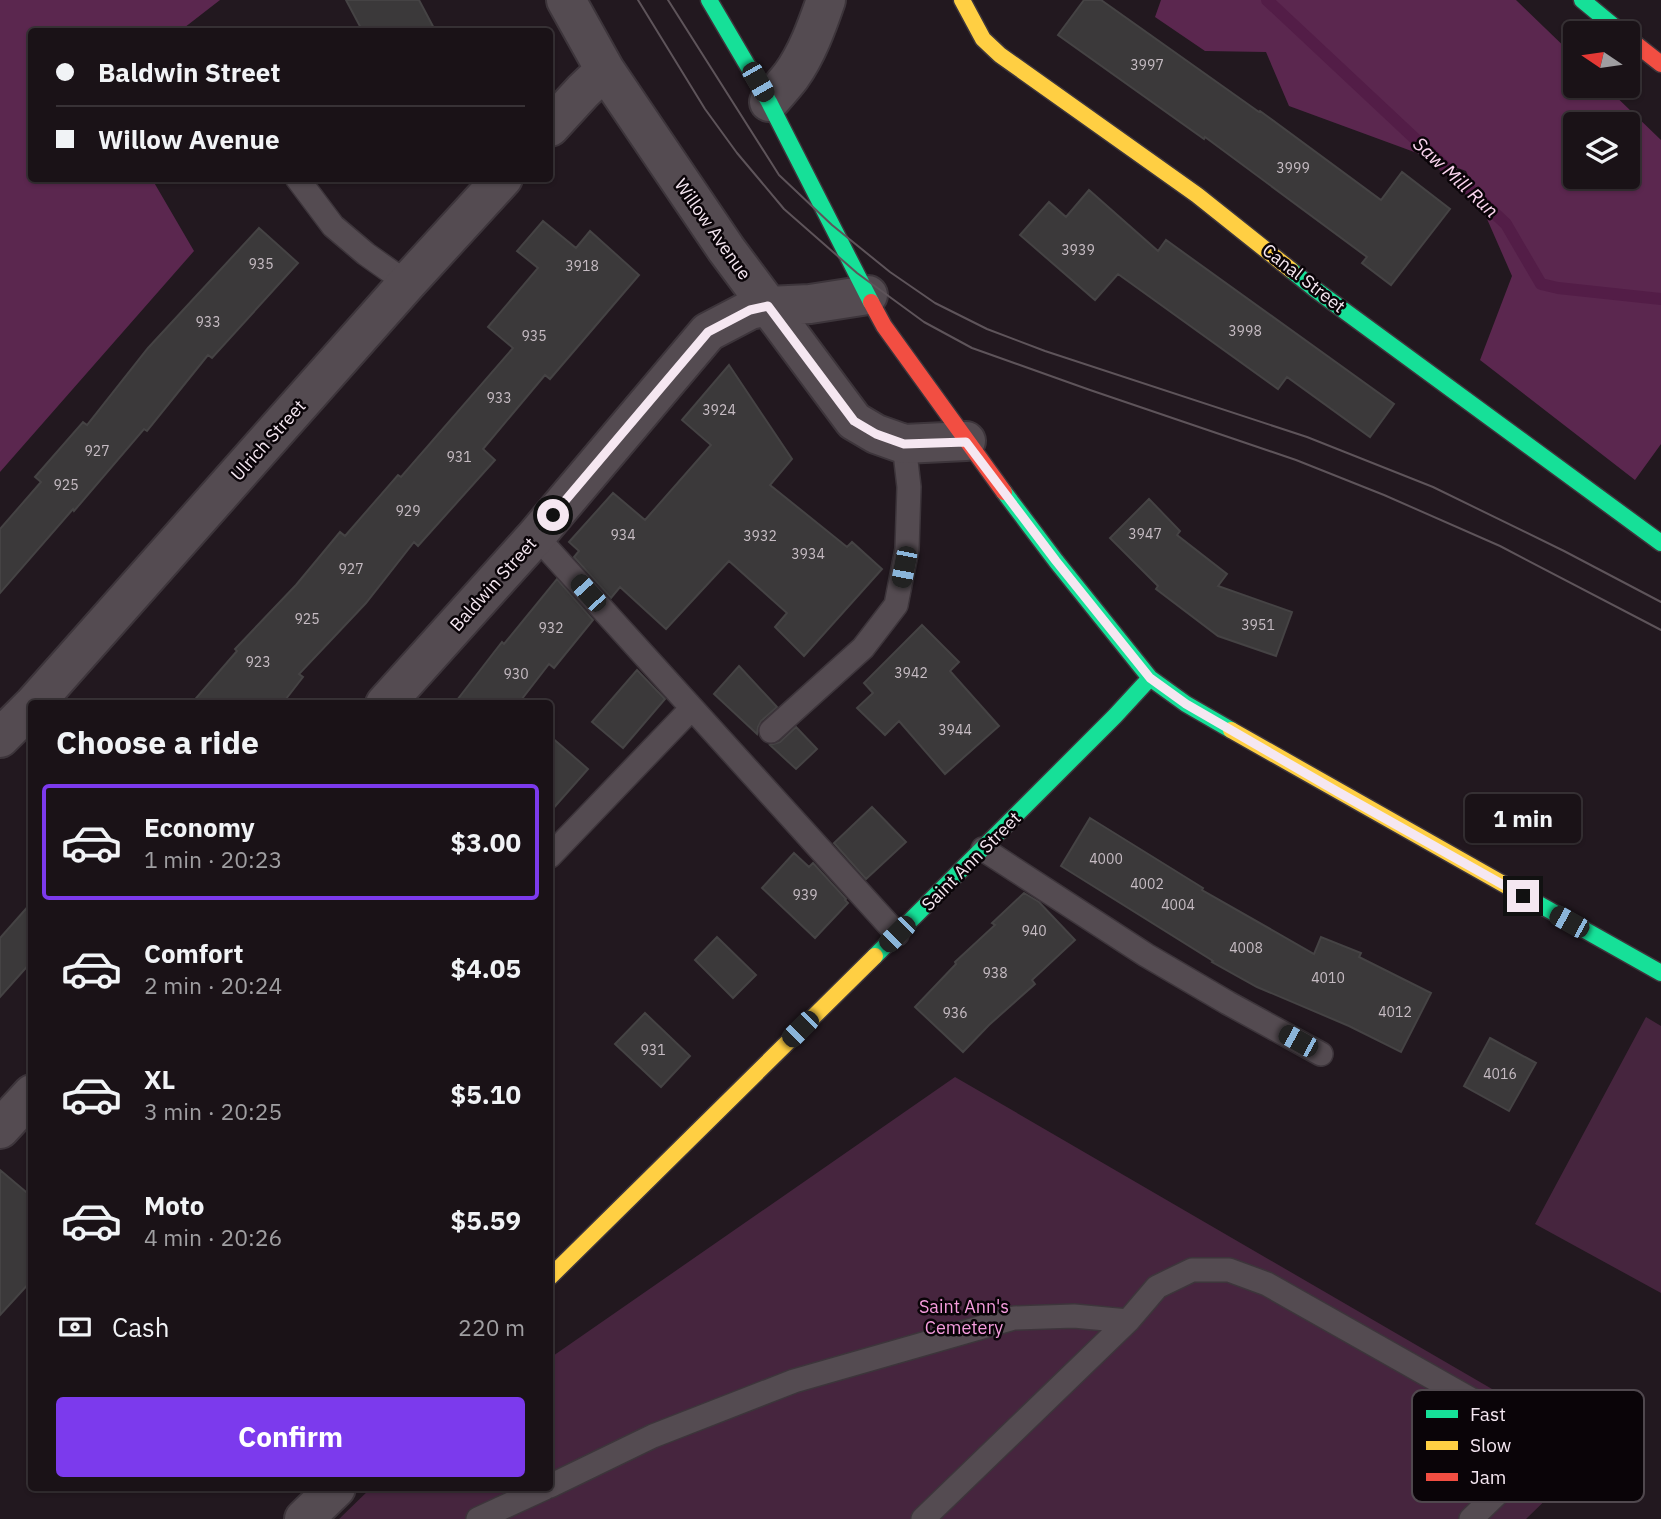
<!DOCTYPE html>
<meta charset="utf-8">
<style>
body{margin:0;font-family:"IBM Plex Sans",sans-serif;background:#272024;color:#f1f3f6;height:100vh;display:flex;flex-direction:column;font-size:26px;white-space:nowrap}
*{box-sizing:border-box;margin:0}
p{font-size:23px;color:#9f9ea1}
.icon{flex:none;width:38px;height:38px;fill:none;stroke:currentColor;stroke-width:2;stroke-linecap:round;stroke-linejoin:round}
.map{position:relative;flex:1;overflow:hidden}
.sheet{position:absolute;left:28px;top:700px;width:525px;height:791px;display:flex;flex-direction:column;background:#1a1217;border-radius:7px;box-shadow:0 2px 5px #0004,0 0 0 2px #383236}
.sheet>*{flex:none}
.hud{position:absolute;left:28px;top:28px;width:525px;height:154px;border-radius:7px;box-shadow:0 2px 5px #0004,0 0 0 2px #383236;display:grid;align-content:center;height:154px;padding:0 28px;background:#1a1217}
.needle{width:46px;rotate:283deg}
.tools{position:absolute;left:1563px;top:21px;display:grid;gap:14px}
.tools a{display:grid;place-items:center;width:77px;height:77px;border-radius:7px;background:#1a1217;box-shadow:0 2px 5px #0004,0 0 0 2px #383236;font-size:35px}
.end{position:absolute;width:32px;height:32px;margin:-16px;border:9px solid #f5e7f1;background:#111;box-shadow:0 0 0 4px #111}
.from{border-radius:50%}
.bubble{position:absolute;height:49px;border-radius:7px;background:#1a1217;box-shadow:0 2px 5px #0004,0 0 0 2px #383236;font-size:23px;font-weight:800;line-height:49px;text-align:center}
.car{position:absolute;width:21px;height:42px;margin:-21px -10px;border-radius:9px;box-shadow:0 0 5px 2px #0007;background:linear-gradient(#222 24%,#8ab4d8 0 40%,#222 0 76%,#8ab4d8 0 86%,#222 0)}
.hud b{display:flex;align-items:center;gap:24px;height:66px;font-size:26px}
.hud b+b{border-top:2px solid #383236}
.hud i{width:18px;height:18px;background:#f1f3f6}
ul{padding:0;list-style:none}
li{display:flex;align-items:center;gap:21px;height:116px;margin:0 14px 10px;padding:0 14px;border:4px solid transparent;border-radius:7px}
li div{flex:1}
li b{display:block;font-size:26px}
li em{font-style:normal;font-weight:800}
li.on{border-color:#7c3aed}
li>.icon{width:63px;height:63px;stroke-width:1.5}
h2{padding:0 28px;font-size:32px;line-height:84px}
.pay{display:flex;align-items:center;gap:18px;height:77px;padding:0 28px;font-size:26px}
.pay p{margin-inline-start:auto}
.button{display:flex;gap:14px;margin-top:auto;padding:14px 28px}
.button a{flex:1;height:80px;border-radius:7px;background:#7c3aed;color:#fff;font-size:28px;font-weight:800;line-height:80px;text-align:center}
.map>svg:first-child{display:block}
.green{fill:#46253e}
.forest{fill:#5b274f;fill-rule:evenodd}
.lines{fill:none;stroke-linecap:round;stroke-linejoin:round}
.stream{stroke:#531d47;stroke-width:12}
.building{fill:#3b393a;stroke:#454344;stroke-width:2}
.lane-casing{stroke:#3d353b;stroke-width:26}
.street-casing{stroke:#3d353b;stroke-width:42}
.fast-casing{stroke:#3d353b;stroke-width:19}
.slow-casing{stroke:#3d353b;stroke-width:19}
.jam-casing{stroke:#3d353b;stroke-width:19}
.lane{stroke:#544b51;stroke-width:23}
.street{stroke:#544b51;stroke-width:38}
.fast{stroke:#16e098;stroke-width:16}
.slow{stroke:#ffcf43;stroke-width:16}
.jam{stroke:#f24e42;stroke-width:16}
.tram{stroke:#5e545a;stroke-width:2}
.route{stroke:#f5e7f1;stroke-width:9}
.labels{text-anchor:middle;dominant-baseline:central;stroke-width:5;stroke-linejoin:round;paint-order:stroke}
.number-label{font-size:14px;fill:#c6bcc3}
.street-label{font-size:18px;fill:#f5e7f1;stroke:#0a0408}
.park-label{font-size:18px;fill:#f59cdd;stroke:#0a0408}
.water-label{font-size:19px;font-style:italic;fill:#fbd5ef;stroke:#0a0408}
.key{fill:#0a0408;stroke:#50484e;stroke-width:2}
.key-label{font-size:19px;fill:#f5e7f1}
</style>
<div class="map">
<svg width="1661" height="1519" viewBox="0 0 1661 1519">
<rect width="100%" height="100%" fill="#22181f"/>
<path class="green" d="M 1646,1017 L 1661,1026 L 1661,1293 L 1535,1224 Z
M 955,1077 L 1597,1450 L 1526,1519 L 339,1519 L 371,1488 L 550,1488 L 550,1358 Z"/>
<path class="forest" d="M 0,0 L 220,0 L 180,31 L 32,32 L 32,178 L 152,179 L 194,251 L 0,472 Z
M 1161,0 L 1516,0 L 1575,57 L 1575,86 L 1605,86 L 1661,140 L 1661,444 L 1635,480 L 1480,360 L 1512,276 L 1466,171 L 1289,106 L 1266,52 L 1205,51 L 1155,17 ZM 1575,124 L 1628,124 L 1628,177 L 1575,177 Z"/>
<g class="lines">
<path class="stream" d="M 1267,0 L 1506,224 L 1541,284 L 1558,288 L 1661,299"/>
</g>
<path class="building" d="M 346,0 L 419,0 L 436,32 L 363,32 Z
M 1084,0 L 1101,0 L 1259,112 L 1260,111 L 1381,200 L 1402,172 L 1450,209 L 1391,285 L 1362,263 L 1367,257 L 1205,137 L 1204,139 L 1058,35 Z
M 1089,190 L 1158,251 L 1166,240 L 1394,404 L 1370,437 L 1287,377 L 1278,389 L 1118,274 L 1095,300 L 1020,235 L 1049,202 L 1066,217 Z
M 543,221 L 576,248 L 590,231 L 639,275 L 550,379 L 545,375 L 483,449 L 495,460 L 418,546 L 414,542 L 366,603 L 299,674 L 303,677 L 282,704 L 191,704 L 237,651 L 235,649 L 296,585 L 340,532 L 345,536 L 398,475 L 401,477 L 513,348 L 488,327 L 538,268 L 517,251 Z
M 259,228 L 298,263 L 212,358 L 208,355 L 147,431 L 144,429 L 74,511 L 73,509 L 0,593 L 0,529 L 41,482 L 35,477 L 83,422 L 87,425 L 148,348 Z
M 729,365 L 792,459 L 770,485 L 847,547 L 852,542 L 882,569 L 804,656 L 775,627 L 787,613 L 729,561 L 666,629 L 620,587 L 611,598 L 574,557 L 579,551 L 569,542 L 613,493 L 645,520 L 711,445 L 682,420 Z
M 1149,499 L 1180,531 L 1177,535 L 1227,574 L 1218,586 L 1292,612 L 1276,656 L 1218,636 L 1156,589 L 1158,586 L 1110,538 Z
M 557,579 L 593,620 L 554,668 L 549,664 L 518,704 L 454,704 L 502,642 L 504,644 Z
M 922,625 L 959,662 L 950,671 L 999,726 L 945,774 L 899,721 L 885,735 L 857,708 L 873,693 L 864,683 Z
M 739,666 L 777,707 L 761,721 L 758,727 L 757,734 L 714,694 Z
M 637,670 L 665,699 L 623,748 L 592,722 Z
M 796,727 L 817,749 L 796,769 L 770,745 L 780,742 Z
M 550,736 L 588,769 L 550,812 Z
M 872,807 L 906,842 L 866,879 L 834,843 Z
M 1090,818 L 1203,888 L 1202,890 L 1314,954 L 1321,937 L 1361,953 L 1359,957 L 1431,993 L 1401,1052 L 1349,1026 L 1257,987 L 1212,962 L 1213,961 L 1061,866 Z
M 794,853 L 809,867 L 813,863 L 846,899 L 845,900 L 848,903 L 815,938 L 762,888 Z
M 1024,893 L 1039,902 L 1075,940 L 1032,980 L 1035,984 L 989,1025 L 963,1052 L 915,1007 L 956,964 L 955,962 L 995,925 L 992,923 Z
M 32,902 L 32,961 L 0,997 L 0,938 Z
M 717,937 L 756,975 L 733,998 L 695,960 Z
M 645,1013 L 690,1056 L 661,1087 L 615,1044 Z
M 1490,1038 L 1536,1063 L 1509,1111 L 1464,1086 Z
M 0,1170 L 32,1197 L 32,1280 L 0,1315 Z"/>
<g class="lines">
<defs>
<path id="lane" d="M 297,178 L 333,226 L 366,254 L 407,283
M 536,536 L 897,934
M 771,731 L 863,648 L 896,605 L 907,549 L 909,487 L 904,444
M 983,849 L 1146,955 L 1228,1003 L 1321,1054
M 550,856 L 692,708
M 550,1486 L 653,1436 L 794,1381 L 1014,1318 L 1074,1316 L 1128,1321
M 478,1519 L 545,1488
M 923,1519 L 1128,1321 L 1157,1287 L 1192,1270 L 1229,1270 L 1267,1284 L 1518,1426 L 1533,1459 L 1471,1519"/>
<path id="street" d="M 566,0 L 605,70 L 726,249 L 854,421 L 876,434 L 904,444 L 966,441
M 769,102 C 776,94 784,85 791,76 C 807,54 817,26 826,0
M 550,127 L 583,91 L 605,70
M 34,704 L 407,283 L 503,178
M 385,704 L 536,536 L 708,332 L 750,310 L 768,306 L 810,304 L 868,295
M 0,738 L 32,706
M 0,1129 L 32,1094
M 304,1519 L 336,1488"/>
<path id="fast" d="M 709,0 L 769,102 L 871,302
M 1582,0 L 1622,33
M 1291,270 L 1316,290 L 1661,543
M 1004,492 L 1056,561 L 1150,678 L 1186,704 L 1231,730
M 1528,898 L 1661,973
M 875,956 L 1115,716 L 1150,678"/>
<path id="slow" d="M 962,0 L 983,39 L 1000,55 L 1197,195 L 1291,270
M 1231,730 L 1528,898
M 550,1277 L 875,956"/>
<path id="jam" d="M 1628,38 L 1661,64
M 871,302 L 884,326 L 1004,492"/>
</defs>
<use href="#lane" class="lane-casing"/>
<use href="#street" class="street-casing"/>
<use href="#fast" class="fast-casing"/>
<use href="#slow" class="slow-casing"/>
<use href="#jam" class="jam-casing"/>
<use href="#lane" class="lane"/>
<use href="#street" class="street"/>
<use href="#fast" class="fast"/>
<use href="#slow" class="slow"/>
<use href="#jam" class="jam"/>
<path class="tram" d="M 638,0 L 705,109 L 737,153 L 784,209 L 857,273 L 924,322 L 972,348 L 1090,390 L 1296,460 L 1384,495 L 1500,546 L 1661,630
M 668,0 L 779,175 L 832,225 L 890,272 L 935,303 L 987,329 L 1045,351 L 1307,437 L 1433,487 L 1564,551 L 1661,602"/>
</g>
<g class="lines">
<path class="route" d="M 553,515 L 708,332 L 750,310 L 768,306 L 854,421 L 876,434 L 904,444 L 966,442 L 1056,561 L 1150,678 L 1186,704 L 1338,792 L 1523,896"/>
</g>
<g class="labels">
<g class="number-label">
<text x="1147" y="65">3997</text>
<text x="1293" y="168">3999</text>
<text x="1078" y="250">3939</text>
<text x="261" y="264">935</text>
<text x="582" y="266">3918</text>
<text x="208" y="322">933</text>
<text x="1245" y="331">3998</text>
<text x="534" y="336">935</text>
<text x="499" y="398">933</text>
<text x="719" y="410">3924</text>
<text x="97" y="451">927</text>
<text x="459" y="457">931</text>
<text x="66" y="485">925</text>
<text x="408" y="511">929</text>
<text x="1145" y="534">3947</text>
<text x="623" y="535">934</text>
<text x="760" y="536">3932</text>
<text x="808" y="554">3934</text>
<text x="351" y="569">927</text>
<text x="307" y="619">925</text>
<text x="1258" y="625">3951</text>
<text x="551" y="628">932</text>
<text x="258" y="662">923</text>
<text x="911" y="673">3942</text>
<text x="516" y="674">930</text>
<text x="955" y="730">3944</text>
<text x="1106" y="859">4000</text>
<text x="1147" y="884">4002</text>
<text x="805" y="895">939</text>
<text x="1178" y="905">4004</text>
<text x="1034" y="931">940</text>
<text x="1246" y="948">4008</text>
<text x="995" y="973">938</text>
<text x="1328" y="978">4010</text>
<text x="1395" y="1012">4012</text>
<text x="955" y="1013">936</text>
<text x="653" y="1050">931</text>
<text x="1500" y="1074">4016</text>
</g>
<g class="street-label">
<text transform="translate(713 229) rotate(55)">Willow Avenue</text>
<text transform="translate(1304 278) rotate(38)">Canal Street</text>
<text transform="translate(268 440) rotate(-48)">Ulrich Street</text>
<text transform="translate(493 584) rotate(-48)">Baldwin Street</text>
<text transform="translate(971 861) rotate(-45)">Saint Ann Street</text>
</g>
<g class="park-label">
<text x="964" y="1306">Saint Ann's<tspan x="964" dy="21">Cemetery</tspan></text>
</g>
<g class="water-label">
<text transform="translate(1456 177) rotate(43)">Saw Mill Run</text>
</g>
</g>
<rect x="1412" y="1390" width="232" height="112" rx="10" class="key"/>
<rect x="1426" y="1410" width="32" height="8" fill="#16e098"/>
<rect x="1426" y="1441" width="32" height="9" fill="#ffcf43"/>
<rect x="1426" y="1473" width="32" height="8" fill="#f24e42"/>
<g class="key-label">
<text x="1470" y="1421">Fast</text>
<text x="1470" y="1452">Slow</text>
<text x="1470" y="1484">Jam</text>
</g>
</svg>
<div class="tools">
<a><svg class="needle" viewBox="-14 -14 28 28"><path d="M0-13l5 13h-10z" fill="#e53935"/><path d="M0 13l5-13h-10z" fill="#9f9ea1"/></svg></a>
<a><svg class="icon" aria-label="layers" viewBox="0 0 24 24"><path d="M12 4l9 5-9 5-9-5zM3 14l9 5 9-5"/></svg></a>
</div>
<i class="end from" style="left:553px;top:515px"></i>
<i class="end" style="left:1523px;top:896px"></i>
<div class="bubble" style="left:1465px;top:794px;width:116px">1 min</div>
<i class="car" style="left:758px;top:82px;rotate:150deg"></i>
<i class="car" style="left:904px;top:567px;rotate:191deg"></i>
<i class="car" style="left:588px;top:593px;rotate:318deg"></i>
<i class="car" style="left:1569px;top:922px;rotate:299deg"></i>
<i class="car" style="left:897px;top:934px;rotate:225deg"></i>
<i class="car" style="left:800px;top:1029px;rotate:225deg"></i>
<i class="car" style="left:1298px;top:1041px;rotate:299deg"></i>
<div class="hud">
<b><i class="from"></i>Baldwin Street</b>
<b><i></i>Willow Avenue</b>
</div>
<section class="sheet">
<h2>Choose a ride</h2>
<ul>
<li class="on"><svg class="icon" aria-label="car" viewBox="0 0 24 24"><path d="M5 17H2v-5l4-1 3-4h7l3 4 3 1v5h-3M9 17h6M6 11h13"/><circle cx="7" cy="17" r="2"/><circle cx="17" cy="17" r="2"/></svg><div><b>Economy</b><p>1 min · 20:23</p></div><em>$3.00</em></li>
<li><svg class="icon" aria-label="car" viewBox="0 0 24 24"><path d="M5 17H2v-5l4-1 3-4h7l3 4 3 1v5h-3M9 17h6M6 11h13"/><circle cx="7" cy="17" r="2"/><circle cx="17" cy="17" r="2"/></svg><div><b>Comfort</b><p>2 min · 20:24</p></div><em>$4.05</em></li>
<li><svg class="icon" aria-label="car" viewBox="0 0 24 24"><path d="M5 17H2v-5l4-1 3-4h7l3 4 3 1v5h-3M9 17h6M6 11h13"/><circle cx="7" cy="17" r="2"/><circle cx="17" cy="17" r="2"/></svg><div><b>XL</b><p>3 min · 20:25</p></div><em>$5.10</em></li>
<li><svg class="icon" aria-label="car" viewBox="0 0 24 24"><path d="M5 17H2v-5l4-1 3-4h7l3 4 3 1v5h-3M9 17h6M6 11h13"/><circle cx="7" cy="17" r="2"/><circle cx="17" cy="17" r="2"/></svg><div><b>Moto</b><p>4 min · 20:26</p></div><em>$5.59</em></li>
</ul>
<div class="pay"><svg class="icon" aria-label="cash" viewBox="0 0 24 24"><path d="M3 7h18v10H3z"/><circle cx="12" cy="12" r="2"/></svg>Cash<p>220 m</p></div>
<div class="button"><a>Confirm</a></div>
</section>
</div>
